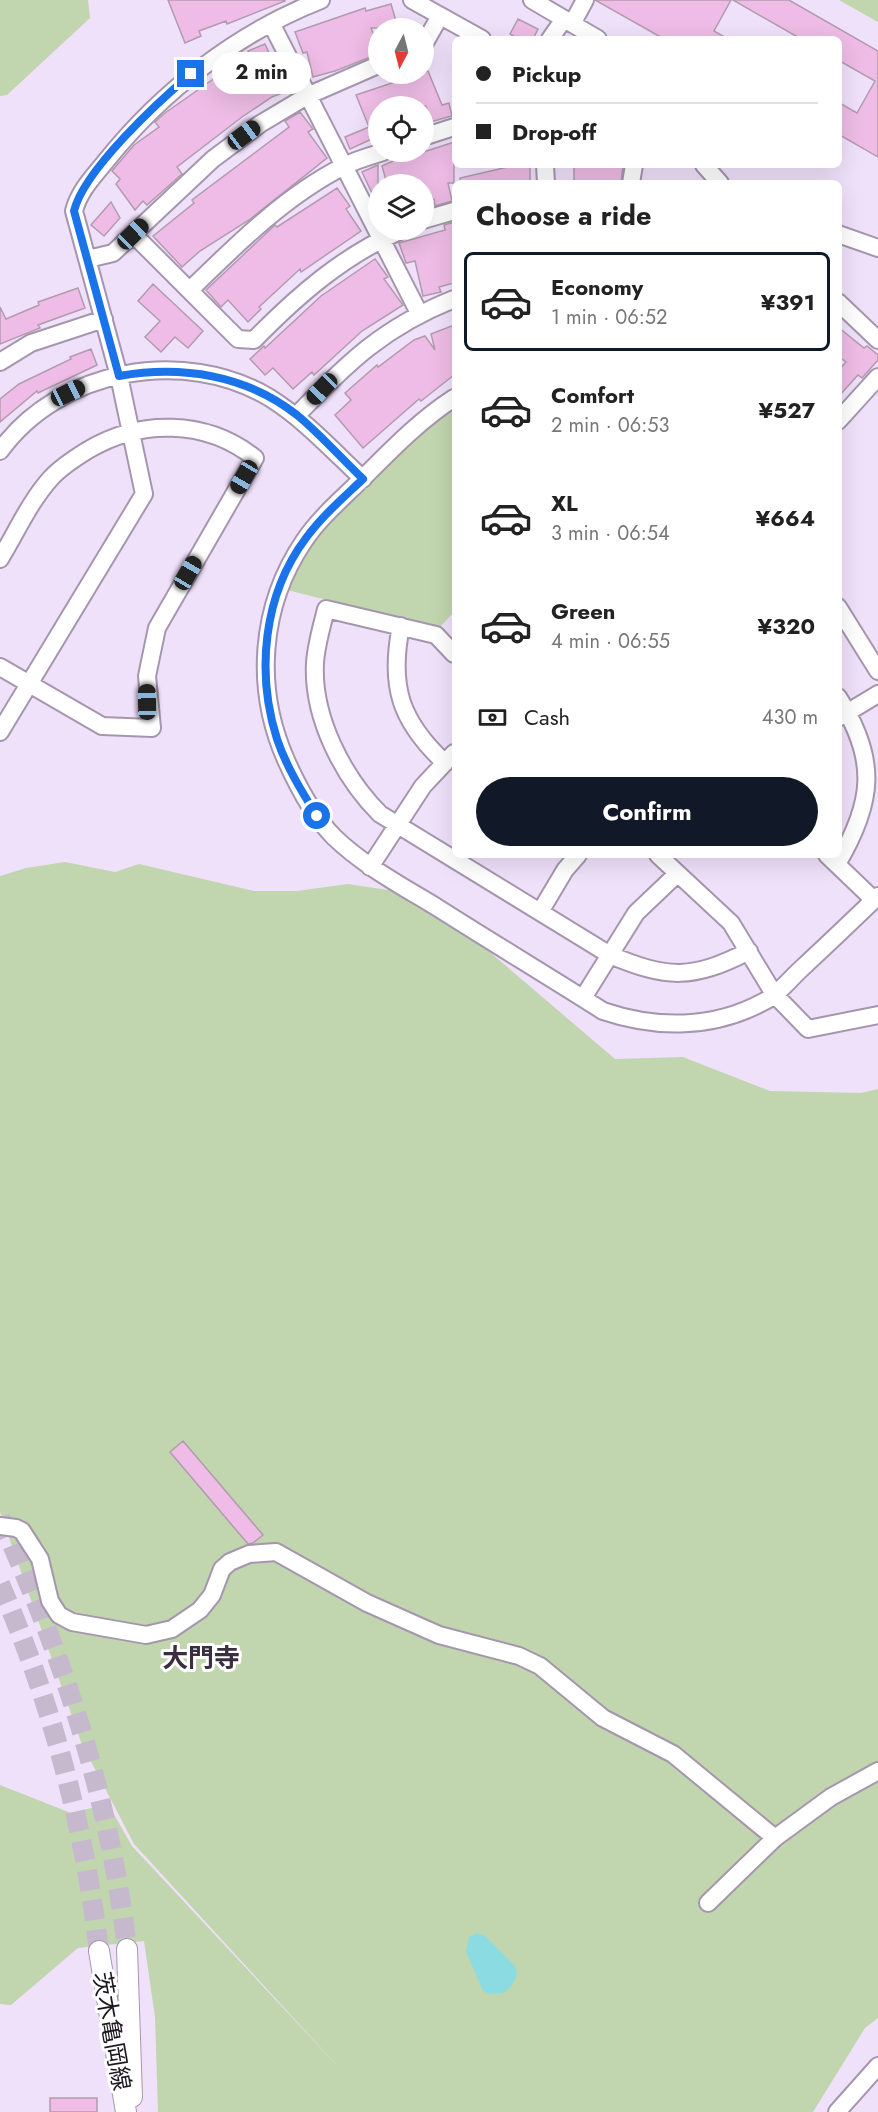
<!DOCTYPE html>
<meta charset="utf-8">
<style>
body{margin:0;font-family:Jost,"Noto Sans JP",sans-serif;background:#f2f2f2;color:#222;height:100vh;display:flex;flex-direction:column;font-size:22px;white-space:nowrap}
*{box-sizing:border-box;margin:0}
p{font-size:20px;color:#767676}
.icon{flex:none;width:33px;height:33px;fill:none;stroke:currentColor;stroke-width:2;stroke-linecap:round;stroke-linejoin:round}
.map{position:relative;flex:1;overflow:hidden}
.details{position:absolute;left:452px;top:180px;width:390px;height:678px;display:flex;flex-direction:column;background:#fff;border-radius:9px;box-shadow:0 6px 24px #0002}
.details>*{flex:none}
.hud{position:absolute;left:452px;top:36px;width:390px;height:132px;border-radius:9px;box-shadow:0 6px 24px #0002;display:grid;align-content:center;height:132px;padding:0 24px;background:#fff}
.needle{width:39px;rotate:187deg}
.buttons{position:absolute;left:368px;top:18px;display:grid;gap:12px}
.buttons a{display:grid;place-items:center;width:66px;height:66px;border-radius:50%;background:#fff;box-shadow:0 6px 24px #0002;font-size:30px}
.end{position:absolute;width:27px;height:27px;margin:-14px;border:8px solid #1a73e8;background:#fff;box-shadow:0 0 0 3px #fff}
.from{border-radius:50%}
.bubble{position:absolute;height:42px;border-radius:21px;background:#fff;box-shadow:0 6px 24px #0002;font-size:20px;font-weight:700;line-height:42px;text-align:center}
.car{position:absolute;width:18px;height:36px;margin:-18px -9px;border-radius:8px;box-shadow:0 0 4px 2px #0007;background:linear-gradient(#222 24%,#8ab4d8 0 40%,#222 0 76%,#8ab4d8 0 86%,#222 0)}
.hud b{display:flex;align-items:center;gap:21px;height:57px;font-size:22px}
.hud b+b{border-top:2px solid #e0e0e0}
.hud i{width:15px;height:15px;background:#222}
ul{padding:0;list-style:none}
li{display:flex;align-items:center;gap:18px;height:99px;margin:0 12px 9px;padding:0 12px;border:3px solid transparent;border-radius:9px}
li div{flex:1}
li b{display:block;font-size:22px}
li em{font-style:normal;font-weight:700}
li.on{border-color:#111827}
li>.icon{width:54px;height:54px;stroke-width:1.5}
h2{padding:0 24px;font-size:27px;line-height:72px}
.pay{display:flex;align-items:center;gap:15px;height:66px;padding:0 24px;font-size:22px}
.pay p{margin-inline-start:auto}
.button{display:flex;gap:12px;margin-top:auto;padding:12px 24px}
.button a{flex:1;height:69px;border-radius:36px;background:#111827;color:#fff;font-size:24px;font-weight:700;line-height:69px;text-align:center}
.map>svg:first-child{display:block}
.green{fill:#c1d5ae}
.water{fill:#8bdbe2}
.building{fill:#eebce6;stroke:#b29bae;stroke-width:1.5}
.lines{fill:none;stroke-linecap:round;stroke-linejoin:round}
.major-tunnel{stroke:#c6b9ce;stroke-width:20;stroke-dasharray:20 10;stroke-linecap:butt}
.minor-casing{stroke:#a596ad;stroke-width:20}
.major-casing{stroke:#a596ad;stroke-width:22}
.minor{stroke:#fff;stroke-width:16}
.major{stroke:#fff;stroke-width:20}
.route{stroke:#1a73e8;stroke-width:8}
.labels{text-anchor:middle;dominant-baseline:central;stroke-width:6;stroke-linejoin:round;paint-order:stroke}
.street-label{font-size:24px;fill:#1d1820;stroke:#fff}
.neighbourhood-label{font-size:26px;font-weight:bold;fill:#3a2e41;stroke:#fff}
</style>
<div class="map">
<svg width="878" height="2112" viewBox="0 0 878 2112">
<rect width="100%" height="100%" fill="#f0e1fa"/>
<path class="green" d="M 0,0 L 88,0 L 90,18 L 7,95 L 0,96 Z
M 839,0 L 878,0 L 878,22 Z
M 454,407 L 454,612 L 439,628 L 287,590 C 316,522 393,448 454,407 Z
M 65,862 L 115,872 L 139,864 L 254,891 L 297,891 L 348,884 L 408,893 L 451,919 L 615,1059 L 683,1057 L 770,1091 L 861,1093 L 878,1089 L 878,2018 L 865,2028 L 813,2112 L 158,2112 L 155,2017 L 144,1941 L 78,1948 L 11,2005 L 0,2004 L 0,1785 L 71,1813 L 108,1804 L 132,1846 L 343,2072 L 134,1844 L 81,1742 L 0,1512 L 0,876 L 26,868 Z"/>
<path class="water" d="M 477,1933 L 485,1936 L 515,1966 C 520,1978 512,1985 504,1993 L 489,1994 L 483,1991 L 466,1951 L 469,1937 Z"/>
<path class="building" d="M 168,0 L 285,0 L 285,1 L 227,24 L 226,21 L 199,31 L 201,36 L 185,43 Z
M 595,0 L 731,0 L 714,31 L 728,39 L 664,39 Z
M 733,0 L 789,0 L 878,51 L 878,157 L 838,134 L 838,102 L 857,113 L 875,81 L 838,60 L 838,39 L 801,39 Z
M 391,4 L 398,28 L 371,28 L 378,45 L 378,54 L 335,71 L 313,77 L 307,52 L 303,53 L 295,32 L 365,8 L 366,11 Z
M 518,19 L 538,29 L 533,39 L 518,39 L 510,34 Z
M 265,44 L 287,91 L 272,97 L 242,117 L 177,167 L 182,174 L 147,205 L 143,201 L 135,210 L 116,184 L 120,179 L 112,171 L 134,145 L 159,127 L 155,122 L 165,113 L 249,54 L 248,51 Z
M 428,71 L 442,105 L 449,103 L 452,116 L 430,122 L 426,106 L 378,106 L 378,143 L 376,143 L 374,138 L 350,149 L 345,137 L 369,127 L 356,95 Z
M 300,112 L 313,129 L 308,132 L 327,158 L 249,220 L 200,251 L 182,267 L 153,236 L 194,203 L 192,200 L 289,127 L 285,121 Z
M 454,142 L 454,183 L 448,183 L 452,201 L 435,206 L 434,199 L 423,204 L 423,184 L 387,184 L 382,166 L 404,156 L 405,158 Z
M 378,165 L 378,206 L 362,172 Z
M 517,165 L 530,165 L 530,183 L 460,183 L 460,178 Z
M 574,165 L 623,165 L 621,183 L 574,183 Z
M 337,188 L 350,206 L 346,209 L 361,231 L 301,272 L 300,269 L 259,307 L 261,309 L 248,322 L 228,300 L 221,307 L 206,290 L 275,225 L 277,227 Z
M 111,202 L 120,218 L 104,236 L 91,225 Z
M 454,222 L 454,283 L 439,287 L 441,292 L 423,296 L 415,261 L 406,263 L 399,243 L 445,230 L 444,225 Z
M 375,259 L 388,277 L 384,279 L 403,305 L 362,331 L 314,375 L 312,372 L 293,389 L 273,368 L 265,375 L 250,359 L 264,346 L 265,348 L 321,296 Z
M 153,284 L 203,331 L 188,348 L 175,337 L 161,352 L 145,337 L 160,321 L 138,301 Z
M 78,288 L 85,308 L 38,325 L 40,328 L 0,344 L 0,307 L 6,319 L 39,305 L 38,302 Z
M 454,325 L 454,375 L 421,401 L 419,399 L 363,448 L 335,415 L 351,400 L 345,393 L 377,365 L 378,367 L 414,340 L 425,336 L 435,350 L 431,334 Z
M 838,327 L 864,348 L 867,346 L 878,355 L 878,360 L 862,378 L 858,375 L 838,397 L 838,371 L 846,362 L 838,356 Z
M 91,349 L 97,365 L 38,393 L 37,391 L 0,422 L 0,399 L 19,384 L 71,359 L 70,357 Z
M 183,1441 L 263,1535 L 253,1543 L 248,1544 L 170,1452 Z
M 50,2098 L 97,2098 L 97,2112 L 50,2112 Z"/>
<g class="lines">
<path class="major-tunnel" d="M 0,1518 C 63,1655 110,1798 127,1949
M 0,1584 C 51,1700 84,1824 99,1951"/>
<defs>
<path id="minor" d="M 412,0 L 482,39
M 532,0 L 598,39
M 271,23 L 419,313
M 572,24 L 585,0
M 550,39 L 564,19
M 423,46 L 440,16
M 423,137 L 454,127
M 545,165 L 546,183
M 704,165 L 720,183
M 631,183 L 634,165
M 423,220 L 454,211
M 133,234 L 238,339 L 254,340 C 298,295 344,255 402,230
M 838,234 L 878,248
M 88,259 L 113,253 L 213,159 L 260,124 L 307,96 L 378,65
M 190,290 C 237,244 285,196 344,166 C 356,160 370,156 383,152
M 838,302 L 878,340
M 0,362 L 31,343 L 104,319
M 454,398 C 420,420 392,449 363,478 C 343,498 320,517 304,541 C 260,606 254,688 286,760 C 298,787 313,816 334,837 C 364,866 402,886 438,908 C 493,943 548,976 603,1011 C 656,1029 713,1029 763,1002 C 778,995 789,980 801,969 C 827,945 852,921 878,896
M 297,415 C 348,362 384,327 454,299
M 838,421 L 878,377
M 0,451 C 59,369 184,346 270,398 C 305,420 333,451 363,479
M 0,559 C 16,533 30,501 51,478 C 61,467 75,458 88,450 C 140,419 206,419 255,458 L 157,628 L 147,676 L 152,728 L 102,726 L 0,667
M 838,607 L 878,671
M 401,626 C 389,686 400,721 445,763
M 454,654 L 436,635 L 326,609 C 322,626 316,645 315,663 C 312,717 343,777 380,814 L 610,955 C 668,979 692,980 749,951
M 840,717 L 878,694
M 0,732 L 144,494 L 119,376 L 74,211 C 79,191 93,177 106,161 C 162,91 237,33 321,0
M 658,855 L 731,923 L 774,994 L 808,1029 L 878,1015
M 827,855 L 874,900
M 837,864 C 874,802 878,759 838,697
M 370,867 L 423,786 L 454,753
M 540,912 L 565,870 L 578,855
M 583,998 L 636,913 L 677,874
M 0,1526 L 16,1528 L 22,1531 L 40,1559 L 50,1601 L 59,1615 L 72,1622 L 146,1635 L 172,1629 L 200,1610 L 212,1595 L 222,1569 L 230,1562 L 249,1554 L 276,1552 L 367,1603 L 439,1635 L 519,1656 L 540,1666 L 603,1718 L 673,1754 L 775,1838
M 708,1903 L 775,1838 L 831,1797 L 878,1771
M 837,2112 L 878,2066"/>
<path id="major" d="M 127,1949 L 132,2097
M 99,1951 L 126,2112"/>
</defs>
<use href="#minor" class="minor-casing"/>
<use href="#major" class="major-casing"/>
<use href="#minor" class="minor"/>
<use href="#major" class="major"/>
</g>
<g class="lines">
<path class="route" d="M 191,74 C 158,102 84,170 74,211 L 119,376 C 182,365 246,375 297,415 C 320,434 341,458 363,479 C 343,498 322,516 306,538 C 263,595 256,673 277,739 C 286,766 302,792 317,816"/>
</g>
<g class="labels">
<g class="street-label">
<text transform="translate(112 2031) rotate(80)">茨木亀岡線</text>
</g>
<g class="neighbourhood-label">
<text x="201" y="1658">大門寺</text>
</g>
</g>
</svg>
<div class="buttons">
<a><svg class="needle" viewBox="-14 -14 28 28"><path d="M0-13l5 13h-10z" fill="#e53935"/><path d="M0 13l5-13h-10z" fill="#767676"/></svg></a>
<a><svg class="icon" aria-label="locate" viewBox="0 0 24 24"><circle cx="12" cy="12" r="6"/><path d="M12 2v4M12 18v4M2 12h4M18 12h4"/></svg></a>
<a><svg class="icon" aria-label="layers" viewBox="0 0 24 24"><path d="M12 4l9 5-9 5-9-5zM3 14l9 5 9-5"/></svg></a>
</div>
<i class="end from" style="left:317px;top:816px"></i>
<i class="end" style="left:191px;top:74px"></i>
<div class="bubble" style="left:212px;top:52px;width:99px">2 min</div>
<i class="car" style="left:244px;top:135px;rotate:53deg"></i>
<i class="car" style="left:133px;top:234px;rotate:46deg"></i>
<i class="car" style="left:322px;top:389px;rotate:224deg"></i>
<i class="car" style="left:68px;top:393px;rotate:64deg"></i>
<i class="car" style="left:244px;top:477px;rotate:210deg"></i>
<i class="car" style="left:188px;top:573px;rotate:30deg"></i>
<i class="car" style="left:147px;top:702px;rotate:359deg"></i>
<div class="hud">
<b><i class="from"></i>Pickup</b>
<b><i></i>Drop-off</b>
</div>
<section class="details">
<h2>Choose a ride</h2>
<ul>
<li class="on"><svg class="icon" aria-label="car" viewBox="0 0 24 24"><path d="M5 17H2v-5l4-1 3-4h7l3 4 3 1v5h-3M9 17h6M6 11h13"/><circle cx="7" cy="17" r="2"/><circle cx="17" cy="17" r="2"/></svg><div><b>Economy</b><p>1 min · 06:52</p></div><em>¥391</em></li>
<li><svg class="icon" aria-label="car" viewBox="0 0 24 24"><path d="M5 17H2v-5l4-1 3-4h7l3 4 3 1v5h-3M9 17h6M6 11h13"/><circle cx="7" cy="17" r="2"/><circle cx="17" cy="17" r="2"/></svg><div><b>Comfort</b><p>2 min · 06:53</p></div><em>¥527</em></li>
<li><svg class="icon" aria-label="car" viewBox="0 0 24 24"><path d="M5 17H2v-5l4-1 3-4h7l3 4 3 1v5h-3M9 17h6M6 11h13"/><circle cx="7" cy="17" r="2"/><circle cx="17" cy="17" r="2"/></svg><div><b>XL</b><p>3 min · 06:54</p></div><em>¥664</em></li>
<li><svg class="icon" aria-label="car" viewBox="0 0 24 24"><path d="M5 17H2v-5l4-1 3-4h7l3 4 3 1v5h-3M9 17h6M6 11h13"/><circle cx="7" cy="17" r="2"/><circle cx="17" cy="17" r="2"/></svg><div><b>Green</b><p>4 min · 06:55</p></div><em>¥320</em></li>
</ul>
<div class="pay"><svg class="icon" aria-label="cash" viewBox="0 0 24 24"><path d="M3 7h18v10H3z"/><circle cx="12" cy="12" r="2"/></svg>Cash<p>430 m</p></div>
<div class="button"><a>Confirm</a></div>
</section>
</div>
